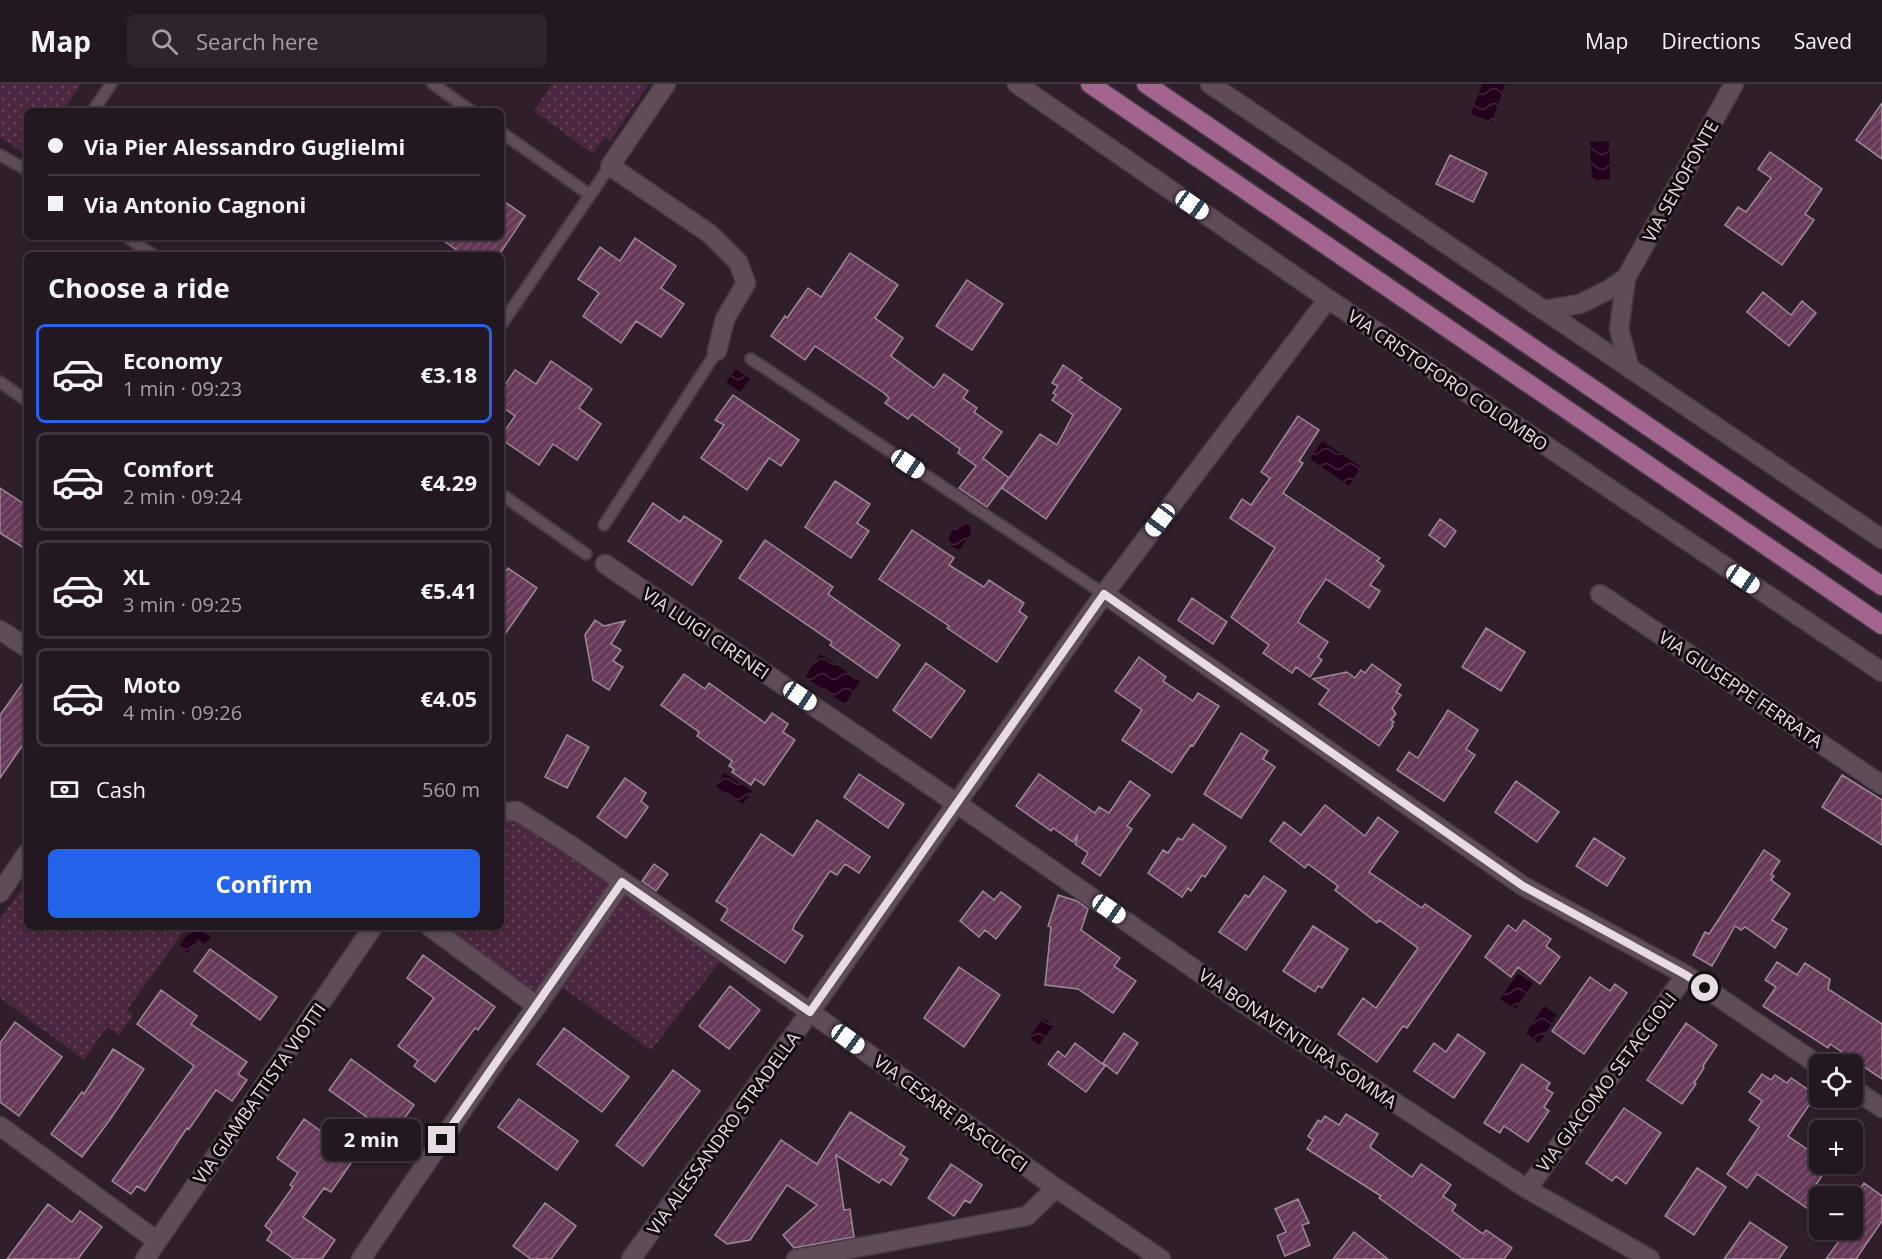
<!DOCTYPE html>
<meta charset="utf-8">
<style>
body{margin:0;font-family:"Open Sans",sans-serif;background:#2f242d;color:#f1f3f6;height:100vh;display:flex;flex-direction:column;font-size:22px;white-space:nowrap}
*{box-sizing:border-box;margin:0}
p{font-size:20px;color:#a39fa5}
.icon{flex:none;width:33px;height:33px;fill:none;stroke:currentColor;stroke-width:2;stroke-linecap:round;stroke-linejoin:round}
.map{position:relative;flex:1;overflow:hidden}
.drawer{position:absolute;left:24px;top:168px;width:480px;height:678px;display:flex;flex-direction:column;background:#231720;border-radius:9px;box-shadow:0 3px 9px #0003,0 0 0 2px #40363e}
.drawer>*{flex:none}
.banner{position:absolute;left:24px;top:24px;width:480px;height:132px;border-radius:9px;box-shadow:0 3px 9px #0003,0 0 0 2px #40363e;display:grid;align-content:center;height:132px;padding:0 24px;background:#231720}
.buttons{position:absolute;left:1809px;top:970px;display:grid;gap:12px}
.buttons a{display:grid;place-items:center;width:54px;height:54px;border-radius:9px;background:#231720;box-shadow:0 3px 9px #0003,0 0 0 2px #40363e;font-size:30px}
.end{position:absolute;width:27px;height:27px;margin:-14px;border:8px solid #e8dce4;background:#111;box-shadow:0 0 0 3px #111}
.from{border-radius:50%}
.bubble{position:absolute;height:42px;border-radius:9px;background:#231720;box-shadow:0 3px 9px #0003,0 0 0 2px #40363e;font-size:20px;font-weight:700;line-height:42px;text-align:center}
.car{position:absolute;width:18px;height:36px;margin:-18px -9px;border-radius:8px;box-shadow:0 0 4px 2px #0007;background:linear-gradient(#fff 24%,#345 0 40%,#fff 0 76%,#345 0 86%,#fff 0)}
.banner b{display:flex;align-items:center;gap:21px;height:57px;font-size:22px}
.banner b+b{border-top:2px solid #40363e}
.banner i{width:15px;height:15px;background:#f1f3f6}
ul{padding:0;list-style:none}
li{display:flex;align-items:center;gap:18px;height:99px;margin:0 12px 9px;padding:0 12px;border:3px solid #40363e;border-radius:9px}
li div{flex:1}
li b{display:block;font-size:22px}
li em{font-style:normal;font-weight:700}
li.active{border-color:#2563eb}
li>.icon{width:54px;height:54px;stroke-width:1.5}
h2{padding:0 24px;font-size:27px;line-height:72px}
.pay{display:flex;align-items:center;gap:15px;height:66px;padding:0 24px;font-size:22px}
.pay p{margin-inline-start:auto}
.button{display:flex;gap:12px;margin-top:auto;padding:12px 24px}
.button a{flex:1;height:69px;border-radius:9px;background:#2563eb;color:#fff;font-size:24px;font-weight:700;line-height:69px;text-align:center}
header{display:flex;align-items:center;gap:36px;box-sizing:border-box;height:84px;padding:0 30px;background:#231720;border-bottom:2px solid #40363e}
header strong{font-size:28px}
nav{display:flex;gap:33px;margin-inline-start:auto;font-size:21px}
.search{width:420px;height:54px;background:#2f242d;display:flex;align-items:center;gap:15px;box-sizing:border-box;padding:0 21px;border-radius:9px;color:#a39fa5;font-size:22px}
.map>svg:first-child{display:block}
.grass{fill:url(#grass-dots)}
.water{fill:url(#water-waves)}
.building{fill:url(#building-hatch);stroke:#9e8996;stroke-width:1.5}
.lines{fill:none;stroke-linecap:round;stroke-linejoin:round}
.service-casing{stroke:#493b44;stroke-width:14}
.minor-casing{stroke:#493b44;stroke-width:21}
.tertiary-casing{stroke:#493b44;stroke-width:21}
.primary-casing{stroke:#493b44;stroke-width:21}
.service{stroke:#5f4c58;stroke-width:10}
.minor{stroke:#5f4c58;stroke-width:18}
.tertiary{stroke:#5f4c58;stroke-width:18}
.primary{stroke:#a1658f;stroke-width:18}
.route{stroke:#e8dce4;stroke-width:8}
.labels{text-anchor:middle;dominant-baseline:central;stroke-width:6;stroke-linejoin:round;paint-order:stroke}
.street-label{font-size:18px;fill:#e8dce4;stroke:#130b10}
</style>
<header>
<strong>Map</strong>
<div class="search"><svg class="icon" aria-label="search" viewBox="0 0 24 24"><circle cx="10" cy="10" r="6"/><path d="M15 15l6 6"/></svg>Search here</div>
<nav><a>Map</a><a>Directions</a><a>Saved</a></nav>
</header>
<div class="map">
<svg width="1882" height="1175" viewBox="0 0 1882 1175">
<defs>
<pattern id="grass-dots" width="8" height="8" patternUnits="userSpaceOnUse" patternTransform="scale(1.5)"><rect width="8" height="8" fill="#4b2640"/><path d="M2 2h.1M6 6h.1" fill="none" stroke="#65455b" stroke-width="1.8" stroke-linecap="round"/></pattern>
<pattern id="water-waves" width="16" height="10" patternUnits="userSpaceOnUse" patternTransform="scale(1.5)"><rect width="16" height="10" fill="#23001b"/><path d="M0 5q4-4 8 0t8 0" fill="none" stroke="#43253c"/></pattern>
<pattern id="building-hatch" width="6" height="6" patternUnits="userSpaceOnUse" patternTransform="scale(1.5)"><rect width="6" height="6" fill="#683a5a"/><path d="M-1 1l2-2M0 6l6-6M5 7l2-2" fill="none" stroke="#7e5672"/></pattern>
</defs>
<rect width="100%" height="100%" fill="#2f1f2a"/>
<path class="grass" d="M 0,0 L 81,0 L 63,27 L 27,27 L 27,71 L 0,53 Z
M 552,0 L 649,0 L 610,57 L 605,53 L 593,70 L 534,27 Z
M 517,727 L 726,870 L 651,966 L 554,898 L 537,922 L 429,843 L 501,843 L 501,728 Z
M 27,797 L 27,843 L 187,843 L 127,926 L 133,931 L 119,951 L 107,943 L 84,976 L 0,914 L 0,835 Z"/>
<path class="water" d="M 1482,0 L 1505,0 L 1492,38 L 1471,30 Z
M 1609,57 L 1610,95 L 1592,96 L 1590,58 Z
M 736,285 L 750,295 L 740,308 L 726,298 Z
M 1322,357 L 1361,383 L 1349,402 L 1310,375 Z
M 964,439 L 970,442 L 971,450 L 959,466 C 942,459 950,444 964,439 Z
M 820,570 L 860,597 L 845,620 L 805,593 Z
M 724,689 L 752,707 L 743,720 L 716,703 Z
M 193,843 L 196,843 L 211,853 L 205,860 L 198,855 L 188,869 L 179,862 Z
M 1518,889 L 1533,899 L 1515,925 L 1500,915 Z
M 1544,922 L 1557,931 L 1539,959 L 1526,949 Z
M 1043,934 L 1053,942 L 1039,961 L 1029,954 Z"/>
<path class="building" d="M 1882,19 L 1882,75 L 1856,56 Z
M 1770,68 L 1822,105 L 1805,130 L 1814,136 L 1782,181 L 1725,141 L 1738,123 L 1746,128 L 1771,94 L 1758,85 Z
M 1450,71 L 1487,89 L 1473,118 L 1436,100 Z
M 501,115 L 525,132 L 499,171 L 464,171 L 438,153 L 501,153 Z
M 635,154 L 676,182 L 661,204 L 684,220 L 661,253 L 636,237 L 621,259 L 583,232 L 599,209 L 578,195 L 600,163 L 620,177 Z
M 850,169 L 898,201 L 875,234 L 903,254 L 891,272 L 934,304 L 944,290 L 968,307 L 963,314 L 977,324 L 974,328 L 1002,348 L 983,374 L 1009,394 L 1040,350 L 1057,361 L 1073,331 L 1052,316 L 1056,311 L 1053,309 L 1058,302 L 1052,299 L 1063,281 L 1082,294 L 1079,296 L 1089,303 L 1121,325 L 1046,435 L 1002,404 L 1008,395 L 987,423 L 959,404 L 976,382 L 958,369 L 960,365 L 912,330 L 908,335 L 885,319 L 889,314 L 884,309 L 815,262 L 805,276 L 771,252 L 785,232 L 787,234 L 808,204 L 821,213 Z
M 967,196 L 1003,220 L 972,266 L 936,242 Z
M 1763,208 L 1791,231 L 1802,217 L 1816,229 L 1789,262 L 1747,228 Z
M 551,277 L 592,305 L 579,324 L 601,340 L 577,376 L 553,360 L 539,381 L 501,355 L 501,352 L 515,332 L 501,322 L 501,307 L 515,286 L 536,300 Z
M 733,311 L 799,356 L 781,382 L 769,374 L 747,406 L 701,374 L 724,341 L 715,336 Z
M 1298,332 L 1319,346 L 1299,377 L 1303,379 L 1283,409 L 1380,474 L 1377,477 L 1384,482 L 1370,501 L 1380,507 L 1369,524 L 1326,495 L 1304,527 L 1298,538 L 1328,558 L 1318,573 L 1322,576 L 1310,593 L 1296,583 L 1292,589 L 1263,569 L 1269,561 L 1231,533 L 1275,464 L 1230,434 L 1242,415 L 1251,421 L 1270,394 L 1261,388 Z
M 835,397 L 870,420 L 857,439 L 869,447 L 851,474 L 805,443 Z
M 0,404 L 27,422 L 27,466 L 0,449 Z
M 653,419 L 680,438 L 684,432 L 722,457 L 692,501 L 628,457 Z
M 1440,435 L 1456,447 L 1445,463 L 1429,451 Z
M 912,446 L 954,474 L 949,481 L 984,503 L 989,496 L 1024,519 L 1019,527 L 1027,533 L 997,578 L 947,544 L 949,542 L 879,495 Z
M 765,456 L 833,503 L 828,510 L 900,561 L 877,594 L 830,561 L 832,558 L 739,494 Z
M 508,484 L 537,504 L 501,556 L 501,494 Z
M 1192,514 L 1227,538 L 1213,560 L 1178,536 Z
M 595,536 L 604,542 L 625,537 L 611,560 L 621,566 L 613,577 L 623,583 L 609,606 L 593,596 L 585,551 Z
M 1486,544 L 1525,568 L 1501,607 L 1462,583 Z
M 1139,573 L 1166,593 L 1163,597 L 1193,617 L 1198,609 L 1219,622 L 1193,662 L 1191,661 L 1172,689 L 1122,656 L 1142,626 L 1115,607 Z
M 926,579 L 965,607 L 931,654 L 893,626 Z
M 1372,580 L 1401,601 L 1396,608 L 1401,611 L 1392,624 L 1396,630 L 1391,636 L 1394,638 L 1392,640 L 1393,642 L 1379,662 L 1319,620 L 1329,606 L 1313,595 L 1347,588 L 1355,594 L 1361,586 L 1365,589 Z
M 684,590 L 705,605 L 709,599 L 765,639 L 772,629 L 788,640 L 783,648 L 795,656 L 764,701 L 755,695 L 751,701 L 732,688 L 734,685 L 729,682 L 732,677 L 697,652 L 699,648 L 661,621 Z
M 27,593 L 27,655 L 0,694 L 0,631 Z
M 1448,626 L 1478,646 L 1466,665 L 1475,671 L 1444,717 L 1397,686 L 1409,668 L 1418,674 Z
M 1241,649 L 1268,667 L 1263,675 L 1275,683 L 1241,734 L 1204,710 Z
M 567,651 L 589,663 L 567,704 L 545,693 Z
M 859,690 L 904,720 L 888,744 L 844,713 Z
M 1039,690 L 1095,729 L 1099,723 L 1109,729 L 1130,697 L 1150,711 L 1127,742 L 1132,745 L 1100,792 L 1082,779 L 1088,769 L 1075,760 L 1078,751 L 1073,758 L 1053,744 L 1051,747 L 1016,722 Z
M 1842,691 L 1882,716 L 1882,761 L 1822,723 Z
M 625,694 L 646,709 L 641,717 L 648,723 L 626,754 L 597,733 Z
M 1516,697 L 1559,728 L 1537,758 L 1495,728 Z
M 1325,721 L 1365,752 L 1378,733 L 1398,748 L 1369,788 L 1422,824 L 1425,820 L 1471,852 L 1407,944 L 1403,942 L 1377,978 L 1338,950 L 1363,914 L 1376,924 L 1418,864 L 1379,836 L 1377,839 L 1335,806 L 1338,802 L 1308,780 L 1305,784 L 1270,757 L 1284,738 L 1301,751 Z
M 817,736 L 870,773 L 859,789 L 845,780 L 837,791 L 830,787 L 794,841 L 793,846 L 803,852 L 785,879 L 721,836 L 728,825 L 716,817 L 761,750 L 793,772 Z
M 1193,740 L 1226,763 L 1205,793 L 1202,791 L 1191,807 L 1188,804 L 1182,813 L 1148,789 L 1163,766 L 1168,769 L 1178,754 L 1182,756 Z
M 1594,754 L 1625,774 L 1607,802 L 1576,782 Z
M 1764,766 L 1780,777 L 1771,790 L 1774,792 L 1771,796 L 1790,810 L 1772,836 L 1787,845 L 1775,864 L 1745,843 L 1741,846 L 1735,842 L 1712,882 L 1693,871 L 1705,848 L 1709,850 Z
M 654,780 L 668,790 L 656,807 L 642,797 Z
M 1264,792 L 1286,807 L 1246,866 L 1219,848 L 1245,811 L 1249,813 Z
M 983,807 L 994,816 L 1001,808 L 1021,823 L 996,855 L 985,846 L 979,853 L 960,837 Z
M 1058,811 L 1077,817 L 1088,825 L 1081,846 L 1120,874 L 1114,882 L 1136,897 L 1113,929 L 1078,905 L 1045,901 L 1051,843 L 1048,842 Z
M 1524,836 L 1551,855 L 1546,862 L 1560,873 L 1540,900 L 1518,883 L 1511,893 L 1485,873 L 1508,841 L 1516,847 Z
M 1313,842 L 1348,865 L 1322,904 L 1318,902 L 1315,908 L 1283,887 Z
M 210,865 L 277,913 L 260,936 L 194,887 Z
M 423,871 L 495,923 L 478,946 L 475,944 L 435,998 L 414,982 L 418,977 L 398,962 L 434,914 L 407,894 Z
M 1777,878 L 1797,891 L 1805,879 L 1830,895 L 1828,905 L 1882,940 L 1882,995 L 1830,960 L 1828,964 L 1763,922 L 1776,903 L 1765,896 Z
M 959,883 L 1000,911 L 964,963 L 924,934 Z
M 1590,893 L 1610,907 L 1615,900 L 1627,909 L 1584,970 L 1552,947 Z
M 730,902 L 760,926 L 729,965 L 699,942 Z
M 161,906 L 197,932 L 191,940 L 247,978 L 238,990 L 247,996 L 232,1017 L 216,1006 L 189,1045 L 187,1044 L 145,1107 L 137,1102 L 131,1110 L 112,1097 L 194,982 L 137,940 Z
M 15,938 L 62,973 L 19,1032 L 0,1018 L 0,959 Z
M 1686,939 L 1717,961 L 1703,982 L 1704,984 L 1694,999 L 1696,1000 L 1682,1020 L 1647,996 Z
M 564,944 L 629,993 L 602,1028 L 537,980 Z
M 1124,949 L 1138,959 L 1117,990 L 1103,979 Z
M 1458,950 L 1485,969 L 1454,1014 L 1414,987 L 1434,959 L 1446,968 Z
M 1075,959 L 1105,982 L 1086,1008 L 1048,980 L 1058,967 L 1065,973 Z
M 113,965 L 144,985 L 109,1037 L 82,1073 L 51,1050 L 82,1008 L 84,1010 Z
M 351,975 L 414,1021 L 392,1051 L 329,1006 Z
M 1522,980 L 1550,999 L 1546,1005 L 1553,1009 L 1544,1023 L 1549,1027 L 1528,1058 L 1504,1042 L 1500,1049 L 1484,1039 Z
M 673,986 L 700,1007 L 643,1082 L 616,1061 Z
M 1762,990 L 1771,996 L 1775,991 L 1787,999 L 1791,994 L 1816,1011 L 1788,1052 L 1820,1074 L 1820,1080 L 1830,1080 L 1811,1108 L 1820,1114 L 1820,1133 L 1757,1090 L 1747,1104 L 1727,1090 L 1759,1043 L 1749,1036 L 1762,1017 L 1749,1008 Z
M 519,1015 L 578,1057 L 557,1086 L 498,1043 Z
M 1624,1024 L 1661,1049 L 1626,1100 L 1616,1092 L 1612,1097 L 1586,1079 Z
M 850,1028 L 905,1063 L 900,1070 L 908,1075 L 891,1101 L 882,1095 L 879,1099 L 836,1071 L 844,1126 L 850,1125 L 854,1153 L 794,1164 L 783,1151 L 817,1121 L 787,1101 L 750,1156 L 727,1160 L 715,1151 L 781,1056 L 817,1080 Z
M 1346,1030 L 1378,1050 L 1370,1063 L 1412,1093 L 1421,1080 L 1451,1101 L 1443,1112 L 1456,1121 L 1452,1127 L 1483,1150 L 1486,1146 L 1512,1164 L 1504,1175 L 1463,1175 L 1379,1114 L 1381,1112 L 1307,1065 L 1313,1056 L 1308,1052 L 1318,1036 L 1321,1038 L 1325,1032 L 1339,1041 Z
M 304,1035 L 356,1072 L 331,1108 L 324,1104 L 303,1133 L 335,1156 L 322,1175 L 294,1175 L 267,1156 L 272,1148 L 265,1142 L 293,1103 L 290,1101 L 298,1089 L 277,1074 Z
M 951,1080 L 982,1101 L 970,1119 L 965,1116 L 954,1132 L 928,1114 Z
M 1697,1084 L 1726,1103 L 1694,1151 L 1665,1132 Z
M 1864,1099 L 1882,1112 L 1882,1137 L 1856,1175 L 1826,1175 L 1847,1146 L 1852,1146 L 1852,1116 Z
M 1298,1115 L 1309,1139 L 1302,1141 L 1310,1161 L 1285,1172 L 1277,1152 L 1286,1148 L 1275,1125 Z
M 545,1119 L 576,1142 L 551,1175 L 531,1175 L 513,1162 Z
M 48,1120 L 72,1138 L 80,1127 L 102,1143 L 78,1175 L 7,1175 Z
M 1750,1138 L 1787,1163 L 1779,1175 L 1724,1175 Z
M 1354,1148 L 1388,1175 L 1333,1175 Z"/>
<g class="lines">
<defs>
<path id="service" d="M 433,0 L 471,27
M 93,27 L 111,0
M 501,48 L 590,111
M 0,71 L 27,86
M 127,153 L 153,171
M 501,241 L 610,82
M 751,275 L 1104,510
M 0,298 L 27,317
M 501,410 L 586,470
M 604,441 L 717,267"/>
<path id="minor" d="M 666,0 L 610,82 L 710,150 L 738,178 L 746,199 L 725,235 L 717,267
M 1543,226 L 1580,220 L 1608,206 L 1626,194
M 1630,285 L 1619,245 L 1626,194 L 1734,0
M 605,480 L 956,719 L 1243,919 L 1527,1105 L 1650,1175
M 1104,510 L 1523,802 L 1686,891 L 1820,982
M 1600,510 L 1882,701
M 0,546 L 27,564
M 501,728 L 517,727 L 572,762 L 810,928 L 1056,1104 L 1161,1175
M 0,809 L 27,769
M 430,843 L 537,922
M 1852,1004 L 1882,1024
M 0,1042 L 157,1157
M 1527,1105 L 1686,891
M 145,1175 L 373,843
M 361,1175 L 496,977 L 537,922 L 622,798
M 631,1175 L 810,928 L 1104,510 L 1328,215
M 796,1175 L 1027,1132 L 1056,1104"/>
<path id="tertiary" d="M 1017,0 L 1328,215 L 1882,588
M 1210,0 L 1882,455"/>
<path id="primary" d="M 1090,0 L 1882,541
M 1146,0 L 1882,502"/>
</defs>
<use href="#service" class="service-casing"/>
<use href="#minor" class="minor-casing"/>
<use href="#tertiary" class="tertiary-casing"/>
<use href="#primary" class="primary-casing"/>
<use href="#service" class="service"/>
<use href="#minor" class="minor"/>
<use href="#tertiary" class="tertiary"/>
<use href="#primary" class="primary"/>
</g>
<g class="lines">
<path class="route" d="M 442,1056 L 622,798 L 810,928 L 1104,510 L 1523,802 L 1686,891 L 1705,904"/>
</g>
<g class="labels">
<g class="street-label">
<text transform="translate(1680 97) rotate(-61)">VIA SENOFONTE</text>
<text transform="translate(1448 296) rotate(34)">VIA CRISTOFORO COLOMBO</text>
<text transform="translate(706 549) rotate(34)">VIA LUIGI CIRENEI</text>
<text transform="translate(1741 605) rotate(34)">VIA GIUSEPPE FERRATA</text>
<text transform="translate(1298 954) rotate(34)">VIA BONAVENTURA SOMMA</text>
<text transform="translate(1606 998) rotate(-53)">VIA GIACOMO SETACCIOLI</text>
<text transform="translate(259 1009) rotate(-55)">VIA GIAMBATTISTA VIOTTI</text>
<text transform="translate(951 1029) rotate(36)">VIA CESARE PASCUCCI</text>
<text transform="translate(723 1049) rotate(-54)">VIA ALESSANDRO STRADELLA</text>
</g>
</g>
</svg>
<div class="buttons">
<a><svg class="icon" aria-label="locate" viewBox="0 0 24 24"><circle cx="12" cy="12" r="6"/><path d="M12 2v4M12 18v4M2 12h4M18 12h4"/></svg></a>
<a>+</a>
<a>−</a>
</div>
<i class="end from" style="left:1705px;top:904px"></i>
<i class="end" style="left:442px;top:1056px"></i>
<div class="bubble" style="left:322px;top:1035px;width:99px">2 min</div>
<i class="car" style="left:1192px;top:121px;rotate:125deg"></i>
<i class="car" style="left:908px;top:380px;rotate:124deg"></i>
<i class="car" style="left:1160px;top:436px;rotate:217deg"></i>
<i class="car" style="left:1743px;top:495px;rotate:124deg"></i>
<i class="car" style="left:800px;top:612px;rotate:124deg"></i>
<i class="car" style="left:1109px;top:825px;rotate:125deg"></i>
<i class="car" style="left:848px;top:955px;rotate:126deg"></i>
<div class="banner">
<b><i class="from"></i>Via Pier Alessandro Guglielmi</b>
<b><i></i>Via Antonio Cagnoni</b>
</div>
<section class="drawer">
<h2>Choose a ride</h2>
<ul>
<li class="active"><svg class="icon" aria-label="car" viewBox="0 0 24 24"><path d="M5 17H2v-5l4-1 3-4h7l3 4 3 1v5h-3M9 17h6M6 11h13"/><circle cx="7" cy="17" r="2"/><circle cx="17" cy="17" r="2"/></svg><div><b>Economy</b><p>1 min · 09:23</p></div><em>€3.18</em></li>
<li><svg class="icon" aria-label="car" viewBox="0 0 24 24"><path d="M5 17H2v-5l4-1 3-4h7l3 4 3 1v5h-3M9 17h6M6 11h13"/><circle cx="7" cy="17" r="2"/><circle cx="17" cy="17" r="2"/></svg><div><b>Comfort</b><p>2 min · 09:24</p></div><em>€4.29</em></li>
<li><svg class="icon" aria-label="car" viewBox="0 0 24 24"><path d="M5 17H2v-5l4-1 3-4h7l3 4 3 1v5h-3M9 17h6M6 11h13"/><circle cx="7" cy="17" r="2"/><circle cx="17" cy="17" r="2"/></svg><div><b>XL</b><p>3 min · 09:25</p></div><em>€5.41</em></li>
<li><svg class="icon" aria-label="car" viewBox="0 0 24 24"><path d="M5 17H2v-5l4-1 3-4h7l3 4 3 1v5h-3M9 17h6M6 11h13"/><circle cx="7" cy="17" r="2"/><circle cx="17" cy="17" r="2"/></svg><div><b>Moto</b><p>4 min · 09:26</p></div><em>€4.05</em></li>
</ul>
<div class="pay"><svg class="icon" aria-label="cash" viewBox="0 0 24 24"><path d="M3 7h18v10H3z"/><circle cx="12" cy="12" r="2"/></svg>Cash<p>560 m</p></div>
<div class="button"><a>Confirm</a></div>
</section>
</div>
